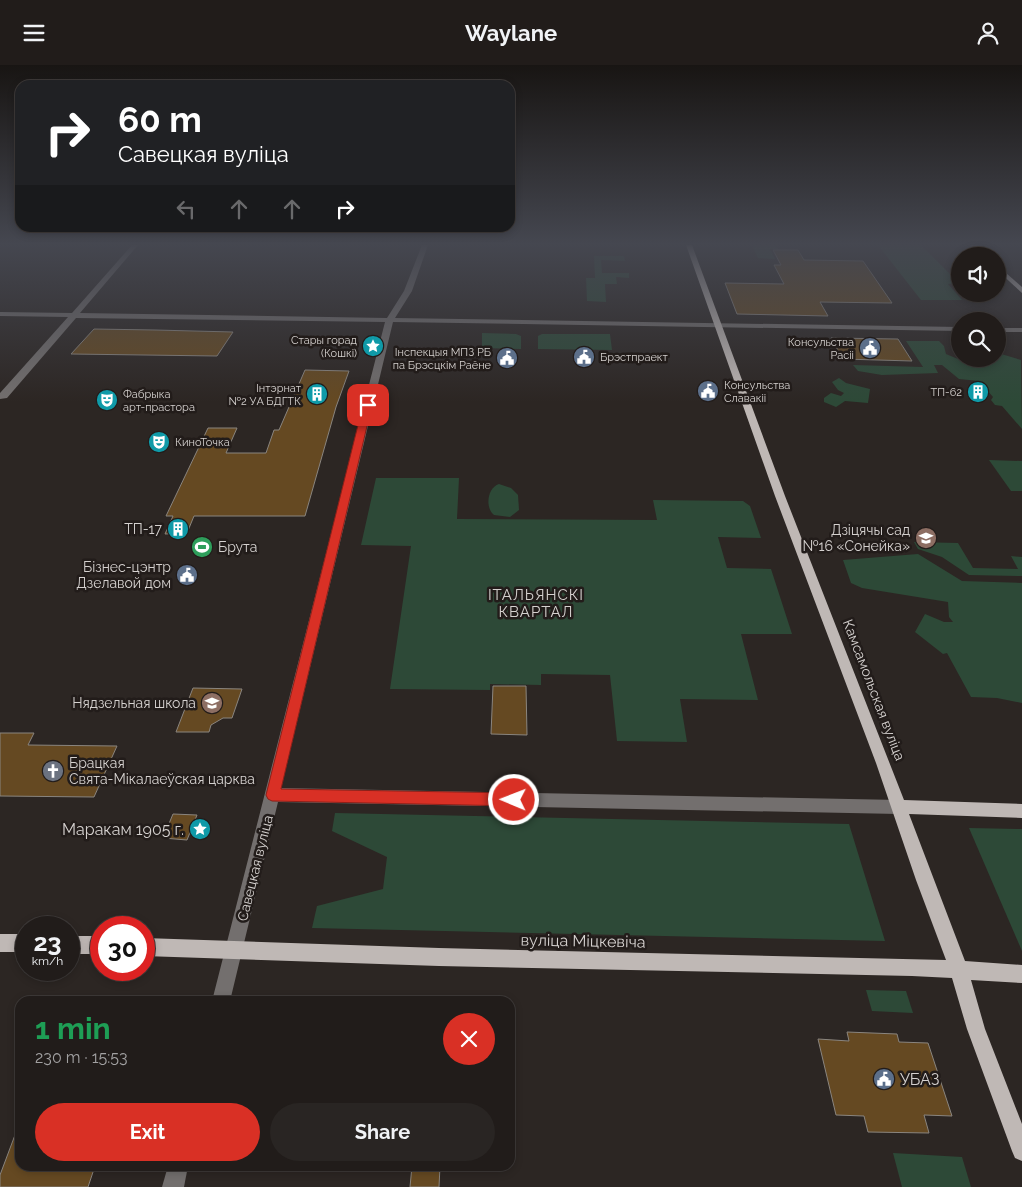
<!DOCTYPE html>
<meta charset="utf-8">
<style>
:root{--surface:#211c1a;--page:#292523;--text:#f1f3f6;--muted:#a2a1a2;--line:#3e3a39;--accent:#d93025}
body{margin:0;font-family:Raleway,sans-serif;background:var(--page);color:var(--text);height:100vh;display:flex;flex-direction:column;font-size:19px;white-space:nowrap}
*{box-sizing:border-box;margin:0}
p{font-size:16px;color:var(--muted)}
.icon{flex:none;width:28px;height:28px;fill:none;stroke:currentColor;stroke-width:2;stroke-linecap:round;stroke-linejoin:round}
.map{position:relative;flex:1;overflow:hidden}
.drawer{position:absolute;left:15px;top:931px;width:500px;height:175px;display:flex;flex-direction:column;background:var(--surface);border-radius:15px;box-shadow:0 2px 8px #0003,0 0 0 1px var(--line)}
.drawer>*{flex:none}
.top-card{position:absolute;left:15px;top:15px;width:500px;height:152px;border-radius:15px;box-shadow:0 2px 8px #0003,0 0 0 1px var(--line);background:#202124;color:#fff;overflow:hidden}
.tools{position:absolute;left:951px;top:182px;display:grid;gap:10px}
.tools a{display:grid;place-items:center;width:55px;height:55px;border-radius:50%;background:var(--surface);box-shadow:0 2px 8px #0003,0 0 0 1px var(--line);font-size:25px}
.speed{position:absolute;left:15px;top:851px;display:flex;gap:10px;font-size:25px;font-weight:700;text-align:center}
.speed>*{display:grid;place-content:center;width:65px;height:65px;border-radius:50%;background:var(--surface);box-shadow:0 2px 8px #0003,0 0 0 1px var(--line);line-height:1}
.speed small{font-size:12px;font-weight:400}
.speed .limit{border:8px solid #d22;background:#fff;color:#111}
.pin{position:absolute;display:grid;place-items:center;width:42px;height:42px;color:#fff;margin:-21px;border-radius:10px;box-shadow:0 2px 8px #0006}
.me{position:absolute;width:55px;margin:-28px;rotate:271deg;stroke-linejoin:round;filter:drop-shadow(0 0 4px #0008)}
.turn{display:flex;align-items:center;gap:18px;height:105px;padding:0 20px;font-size:22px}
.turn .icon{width:65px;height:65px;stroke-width:2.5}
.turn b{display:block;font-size:35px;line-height:42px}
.lanes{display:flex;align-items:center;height:48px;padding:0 20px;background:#0003;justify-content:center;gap:25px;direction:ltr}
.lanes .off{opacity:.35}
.round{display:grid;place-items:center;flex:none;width:52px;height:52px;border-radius:26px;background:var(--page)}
.head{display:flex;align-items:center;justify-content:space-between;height:85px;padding:0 20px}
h1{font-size:30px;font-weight:700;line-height:38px;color:#1e9e55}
.button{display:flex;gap:10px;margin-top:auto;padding:10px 20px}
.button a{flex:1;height:58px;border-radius:30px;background:var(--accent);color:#fff;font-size:20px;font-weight:700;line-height:58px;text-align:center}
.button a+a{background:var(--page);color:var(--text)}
header{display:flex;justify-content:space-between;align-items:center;height:65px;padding:0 20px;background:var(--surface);font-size:22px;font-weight:700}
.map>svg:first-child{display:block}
</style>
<header><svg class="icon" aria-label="menu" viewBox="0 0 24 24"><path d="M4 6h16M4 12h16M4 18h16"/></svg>Waylane<svg class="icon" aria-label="person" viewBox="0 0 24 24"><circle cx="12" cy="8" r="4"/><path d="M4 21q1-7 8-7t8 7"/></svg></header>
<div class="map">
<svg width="1022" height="1122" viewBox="0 0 1022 1122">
<rect width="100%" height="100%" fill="#2c2623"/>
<!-- green -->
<g fill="#2d4937">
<polygon points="752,180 776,180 778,184 770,184 775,194 758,193"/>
<polygon points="878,180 921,180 959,218 948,219 962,235 921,235"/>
<polygon points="594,191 624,191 625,196 601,195 602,208 629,208 629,213 616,212 617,219 605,219 606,237 587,236 586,213 595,213"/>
<polygon points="482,268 516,269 521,271 521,284 482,283"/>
<polygon points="542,269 610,269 612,285 538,284 538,271"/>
<polygon points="906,276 939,276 944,281 946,289 958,294 956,290 960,291 960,294 998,294 998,288 1021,295 1022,364 1002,341 995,340 991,335 993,332 979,316 959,314 942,300 934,300 938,308 882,310 858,306 853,300 923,302"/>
<polygon points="839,313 846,318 870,324 868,338 845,336 836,342 824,337 824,333 831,328 841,331 844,328 838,325 832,317"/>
<polygon points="989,395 1022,396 1022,426 1011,426"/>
<polygon points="376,413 459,413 457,454 657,455 653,435 743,436 750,441 761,473 718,472 727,503 771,504 792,569 741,569 758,635 680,634 687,677 617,676 610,610 541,609 541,620 490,619 490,625 390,624 411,481 361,480"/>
<path d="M499,419L511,423L518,430L519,445L510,452L494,450C485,443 487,423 499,419Z"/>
<polygon points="914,477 958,478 973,503 1018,504 1011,491 1022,492 1022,511 969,510 942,492 918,484"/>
<polygon points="918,489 962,516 1022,518 1022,638 997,633 971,632 947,588 943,589 915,567 925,549 944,557 953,557 949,552 948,537 862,523 851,518 843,495"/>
<polygon points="335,748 849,759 885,876 312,863 317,841 383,824 387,792 332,766"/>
<polygon points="969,763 1022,764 1022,886"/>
<polygon points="866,925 906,926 913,948 872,946"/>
<polygon points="893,1088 962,1092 971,1122 902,1122"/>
</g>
<!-- building -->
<g fill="#654922" stroke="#8a857f">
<polygon points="773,185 798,185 804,195 863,196 892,238 820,237 828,251 737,249 725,218 784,219 774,200 781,200"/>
<polygon points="94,264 155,265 233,267 217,291 71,289"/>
<polygon points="831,273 898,274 912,296 843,294"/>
<polygon points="305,305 349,306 336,342 305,451 194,451 187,468 165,469 173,451 166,451 208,363 237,363 226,388 266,388 274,365 279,365"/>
<polygon points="493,621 526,621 527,670 491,669"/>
<polygon points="193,623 242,624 232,653 223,653 211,660 209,667 176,667"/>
<polygon points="0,668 34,668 28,680 117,681 94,732 0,731"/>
<polygon points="173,749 197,750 187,775 163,773"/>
<polygon points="847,967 897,969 899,977 928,978 952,1051 924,1050 929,1068 868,1067 864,1051 836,1050 818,974 849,976"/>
<polygon points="18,1062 20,1063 20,1101 95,1101 88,1122 0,1122 0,1110"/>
<polygon points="412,1101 440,1101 439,1122 410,1122"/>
</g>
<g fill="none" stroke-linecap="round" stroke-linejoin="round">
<!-- minor -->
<g fill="#736f6e" fill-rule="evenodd">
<polygon points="132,180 138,180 80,248 387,253 404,226 422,180 428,180 412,226 395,253 960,262 960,266 393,257 281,723 899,735 904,737 907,742 904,747 899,749 278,737 230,936 212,936 385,257 76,253 7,333 0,334 0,328 68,252 0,251 0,247 72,248"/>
<rect x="998" y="263" width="24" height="4"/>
<polygon points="168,1101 188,1101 184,1122 162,1122"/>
</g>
<!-- major -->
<g fill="#bfb8b5" fill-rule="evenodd">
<polygon points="686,180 692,180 785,431 904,735 1022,739 1022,753 909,749 965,896 1022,900 1022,918 971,915 985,964 1022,1059 1022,1096 1015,1093 1012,1086 967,964 952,913 912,911 439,901 144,891 144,873 439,883 946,895 916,815 876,698 775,431"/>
<polygon points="970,180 976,180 989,191 982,191"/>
<polygon points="998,201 1022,222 1022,228 998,206"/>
<rect x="0" y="869" width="26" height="18"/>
<rect x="69" y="871" width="32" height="18"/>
</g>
</g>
<!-- sky -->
<linearGradient id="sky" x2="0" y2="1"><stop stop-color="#181513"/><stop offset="0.53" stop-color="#454750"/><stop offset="1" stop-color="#454750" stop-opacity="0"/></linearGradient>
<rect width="1022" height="337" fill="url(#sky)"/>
<!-- route -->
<polygon fill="#d93025" stroke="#8d1f18" points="368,338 372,340 281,724 514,728 519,730 521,735 519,739 514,741 272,736 268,734 266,730 363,340"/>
<!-- icons -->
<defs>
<g id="sight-disc" transform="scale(1.125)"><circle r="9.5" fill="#0f9aa8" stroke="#221c1a"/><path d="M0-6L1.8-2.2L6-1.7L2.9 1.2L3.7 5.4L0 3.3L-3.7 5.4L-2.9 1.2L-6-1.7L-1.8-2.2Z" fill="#fff"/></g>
<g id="civic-disc" transform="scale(1.125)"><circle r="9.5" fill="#5c6f8a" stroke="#221c1a"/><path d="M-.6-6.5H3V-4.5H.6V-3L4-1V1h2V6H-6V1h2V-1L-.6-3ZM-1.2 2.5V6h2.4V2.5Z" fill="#fff"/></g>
<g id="building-disc" transform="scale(1.125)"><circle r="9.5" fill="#0f9aa8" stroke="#221c1a"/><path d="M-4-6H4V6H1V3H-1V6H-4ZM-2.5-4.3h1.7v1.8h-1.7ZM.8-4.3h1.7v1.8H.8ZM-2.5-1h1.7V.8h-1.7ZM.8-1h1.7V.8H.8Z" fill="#fff"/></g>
<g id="theatre-disc" transform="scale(1.125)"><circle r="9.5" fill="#0f9aa8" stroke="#221c1a"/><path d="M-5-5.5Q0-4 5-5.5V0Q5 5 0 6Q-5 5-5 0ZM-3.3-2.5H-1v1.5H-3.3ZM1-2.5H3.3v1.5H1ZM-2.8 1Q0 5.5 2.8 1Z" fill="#fff"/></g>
<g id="school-disc" transform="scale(1.125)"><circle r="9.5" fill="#8d6e63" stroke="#221c1a"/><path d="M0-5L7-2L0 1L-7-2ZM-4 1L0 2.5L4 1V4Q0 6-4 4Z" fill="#fff"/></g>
<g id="stadium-disc" transform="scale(1.125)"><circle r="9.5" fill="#2e9e5b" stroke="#221c1a"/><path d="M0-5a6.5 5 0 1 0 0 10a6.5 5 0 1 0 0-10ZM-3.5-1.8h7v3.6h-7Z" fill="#fff"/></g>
<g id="church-disc" transform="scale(1.125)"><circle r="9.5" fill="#6b7280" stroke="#221c1a"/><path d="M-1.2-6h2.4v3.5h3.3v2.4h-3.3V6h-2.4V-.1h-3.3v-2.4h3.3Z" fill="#fff"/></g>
</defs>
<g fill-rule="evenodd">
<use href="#sight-disc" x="373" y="281"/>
<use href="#civic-disc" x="870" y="283"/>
<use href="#civic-disc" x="584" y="292"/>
<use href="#civic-disc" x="507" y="293"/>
<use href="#civic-disc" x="708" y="326"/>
<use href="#building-disc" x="978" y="327"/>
<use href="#building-disc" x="317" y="329"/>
<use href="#theatre-disc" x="107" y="335"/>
<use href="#theatre-disc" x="159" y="377"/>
<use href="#building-disc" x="178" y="464"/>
<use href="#school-disc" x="926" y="473"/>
<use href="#stadium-disc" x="202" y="482"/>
<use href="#civic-disc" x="187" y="510"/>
<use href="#school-disc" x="212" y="638"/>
<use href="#church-disc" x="53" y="706"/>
<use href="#sight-disc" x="200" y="764"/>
<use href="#civic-disc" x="884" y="1014"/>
</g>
<g text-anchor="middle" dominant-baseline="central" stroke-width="5" stroke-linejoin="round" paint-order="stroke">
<!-- far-poi labels -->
<g font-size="11" fill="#d5d1cf" stroke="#221c1a" text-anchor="end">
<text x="357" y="275">Стары горад<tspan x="357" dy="13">(Кошкі)</tspan></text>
<text x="854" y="277">Консульства<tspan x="854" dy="13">Расіі</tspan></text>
<text x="491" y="287">Інспекцыя МПЗ РБ<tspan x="491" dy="13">па Брэсцкім Раёне</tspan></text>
<text x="600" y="292" text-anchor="start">Брэстпраект</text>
<text x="724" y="320" text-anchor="start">Консульства<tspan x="724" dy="13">Славакіі</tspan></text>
<text x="301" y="323">Інтэрнат<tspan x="301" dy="13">№2 УА БДГТК</tspan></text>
<text x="962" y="327">ТП-62</text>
<text x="123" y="329" text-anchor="start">Фабрыка<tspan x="123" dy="13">арт-прастора</tspan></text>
<text x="175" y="377" text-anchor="start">КиноТочка</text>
</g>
<!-- poi labels -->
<g font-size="14" fill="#d5d1cf" stroke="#221c1a" text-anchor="end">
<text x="162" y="464">ТП-17</text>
<text x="910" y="465">Дзіцячы сад<tspan x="910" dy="16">№16 «Сонейка»</tspan></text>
<text x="218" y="482" text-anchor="start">Брута</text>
<text x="171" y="502">Бізнес-цэнтр<tspan x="171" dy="16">Дзелавой дом</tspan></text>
<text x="196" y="638">Нядзельная школа</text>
<text x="69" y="698" text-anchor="start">Брацкая<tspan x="69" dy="16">Свята-Мікалаеўская царква</tspan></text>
</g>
<!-- street labels -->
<g font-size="14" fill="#d5d1cf" stroke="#221c1a">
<text transform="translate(874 625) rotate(69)">Камсамольская вуліца</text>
<text transform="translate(255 803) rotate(-76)">Савецкая вуліца</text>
</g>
<!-- neighbourhood labels -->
<g font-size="15" letter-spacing="1" fill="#d5d1cf" stroke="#221c1a">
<text x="536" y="530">ІТАЛЬЯНСКІ<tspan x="536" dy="17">КВАРТАЛ</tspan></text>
</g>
<!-- near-poi labels -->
<g font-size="16" fill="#d5d1cf" stroke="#221c1a" text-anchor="end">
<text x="184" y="764">Маракам 1905 г.</text>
<text x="900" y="1014" text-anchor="start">УБАЗ</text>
</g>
<!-- near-street labels -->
<g font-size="16" fill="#d5d1cf" stroke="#221c1a">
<text transform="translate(583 876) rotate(1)">вуліца Міцкевіча</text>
</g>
</g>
</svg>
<div class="tools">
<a><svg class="icon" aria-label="sound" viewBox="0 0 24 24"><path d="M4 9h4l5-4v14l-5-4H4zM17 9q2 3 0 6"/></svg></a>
<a><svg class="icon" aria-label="search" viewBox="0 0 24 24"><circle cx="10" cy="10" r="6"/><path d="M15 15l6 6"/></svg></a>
</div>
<div class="speed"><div>23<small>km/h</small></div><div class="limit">30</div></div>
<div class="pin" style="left:368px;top:340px;background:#d93025"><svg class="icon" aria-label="arrive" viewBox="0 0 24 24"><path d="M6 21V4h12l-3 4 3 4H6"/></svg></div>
<svg class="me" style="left:514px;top:735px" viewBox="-20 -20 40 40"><circle r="17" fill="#d93025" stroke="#fff" stroke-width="3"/><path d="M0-11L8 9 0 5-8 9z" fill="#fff"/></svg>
<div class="top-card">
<div class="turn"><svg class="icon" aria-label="right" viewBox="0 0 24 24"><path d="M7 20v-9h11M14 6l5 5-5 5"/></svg><div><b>60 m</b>Савецкая вуліца</div></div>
<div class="lanes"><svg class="icon off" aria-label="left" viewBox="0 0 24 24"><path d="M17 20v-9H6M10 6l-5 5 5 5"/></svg><svg class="icon off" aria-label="ahead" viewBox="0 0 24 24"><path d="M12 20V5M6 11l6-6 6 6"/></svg><svg class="icon off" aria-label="ahead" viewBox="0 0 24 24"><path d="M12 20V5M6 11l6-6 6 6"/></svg><svg class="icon" aria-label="right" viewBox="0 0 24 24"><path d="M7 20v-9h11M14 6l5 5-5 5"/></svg></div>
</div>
<section class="drawer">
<div class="head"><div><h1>1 min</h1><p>230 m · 15:53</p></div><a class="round" style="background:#d93025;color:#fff"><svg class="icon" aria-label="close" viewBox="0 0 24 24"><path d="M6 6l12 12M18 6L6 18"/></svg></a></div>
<div class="button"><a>Exit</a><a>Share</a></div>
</section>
</div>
